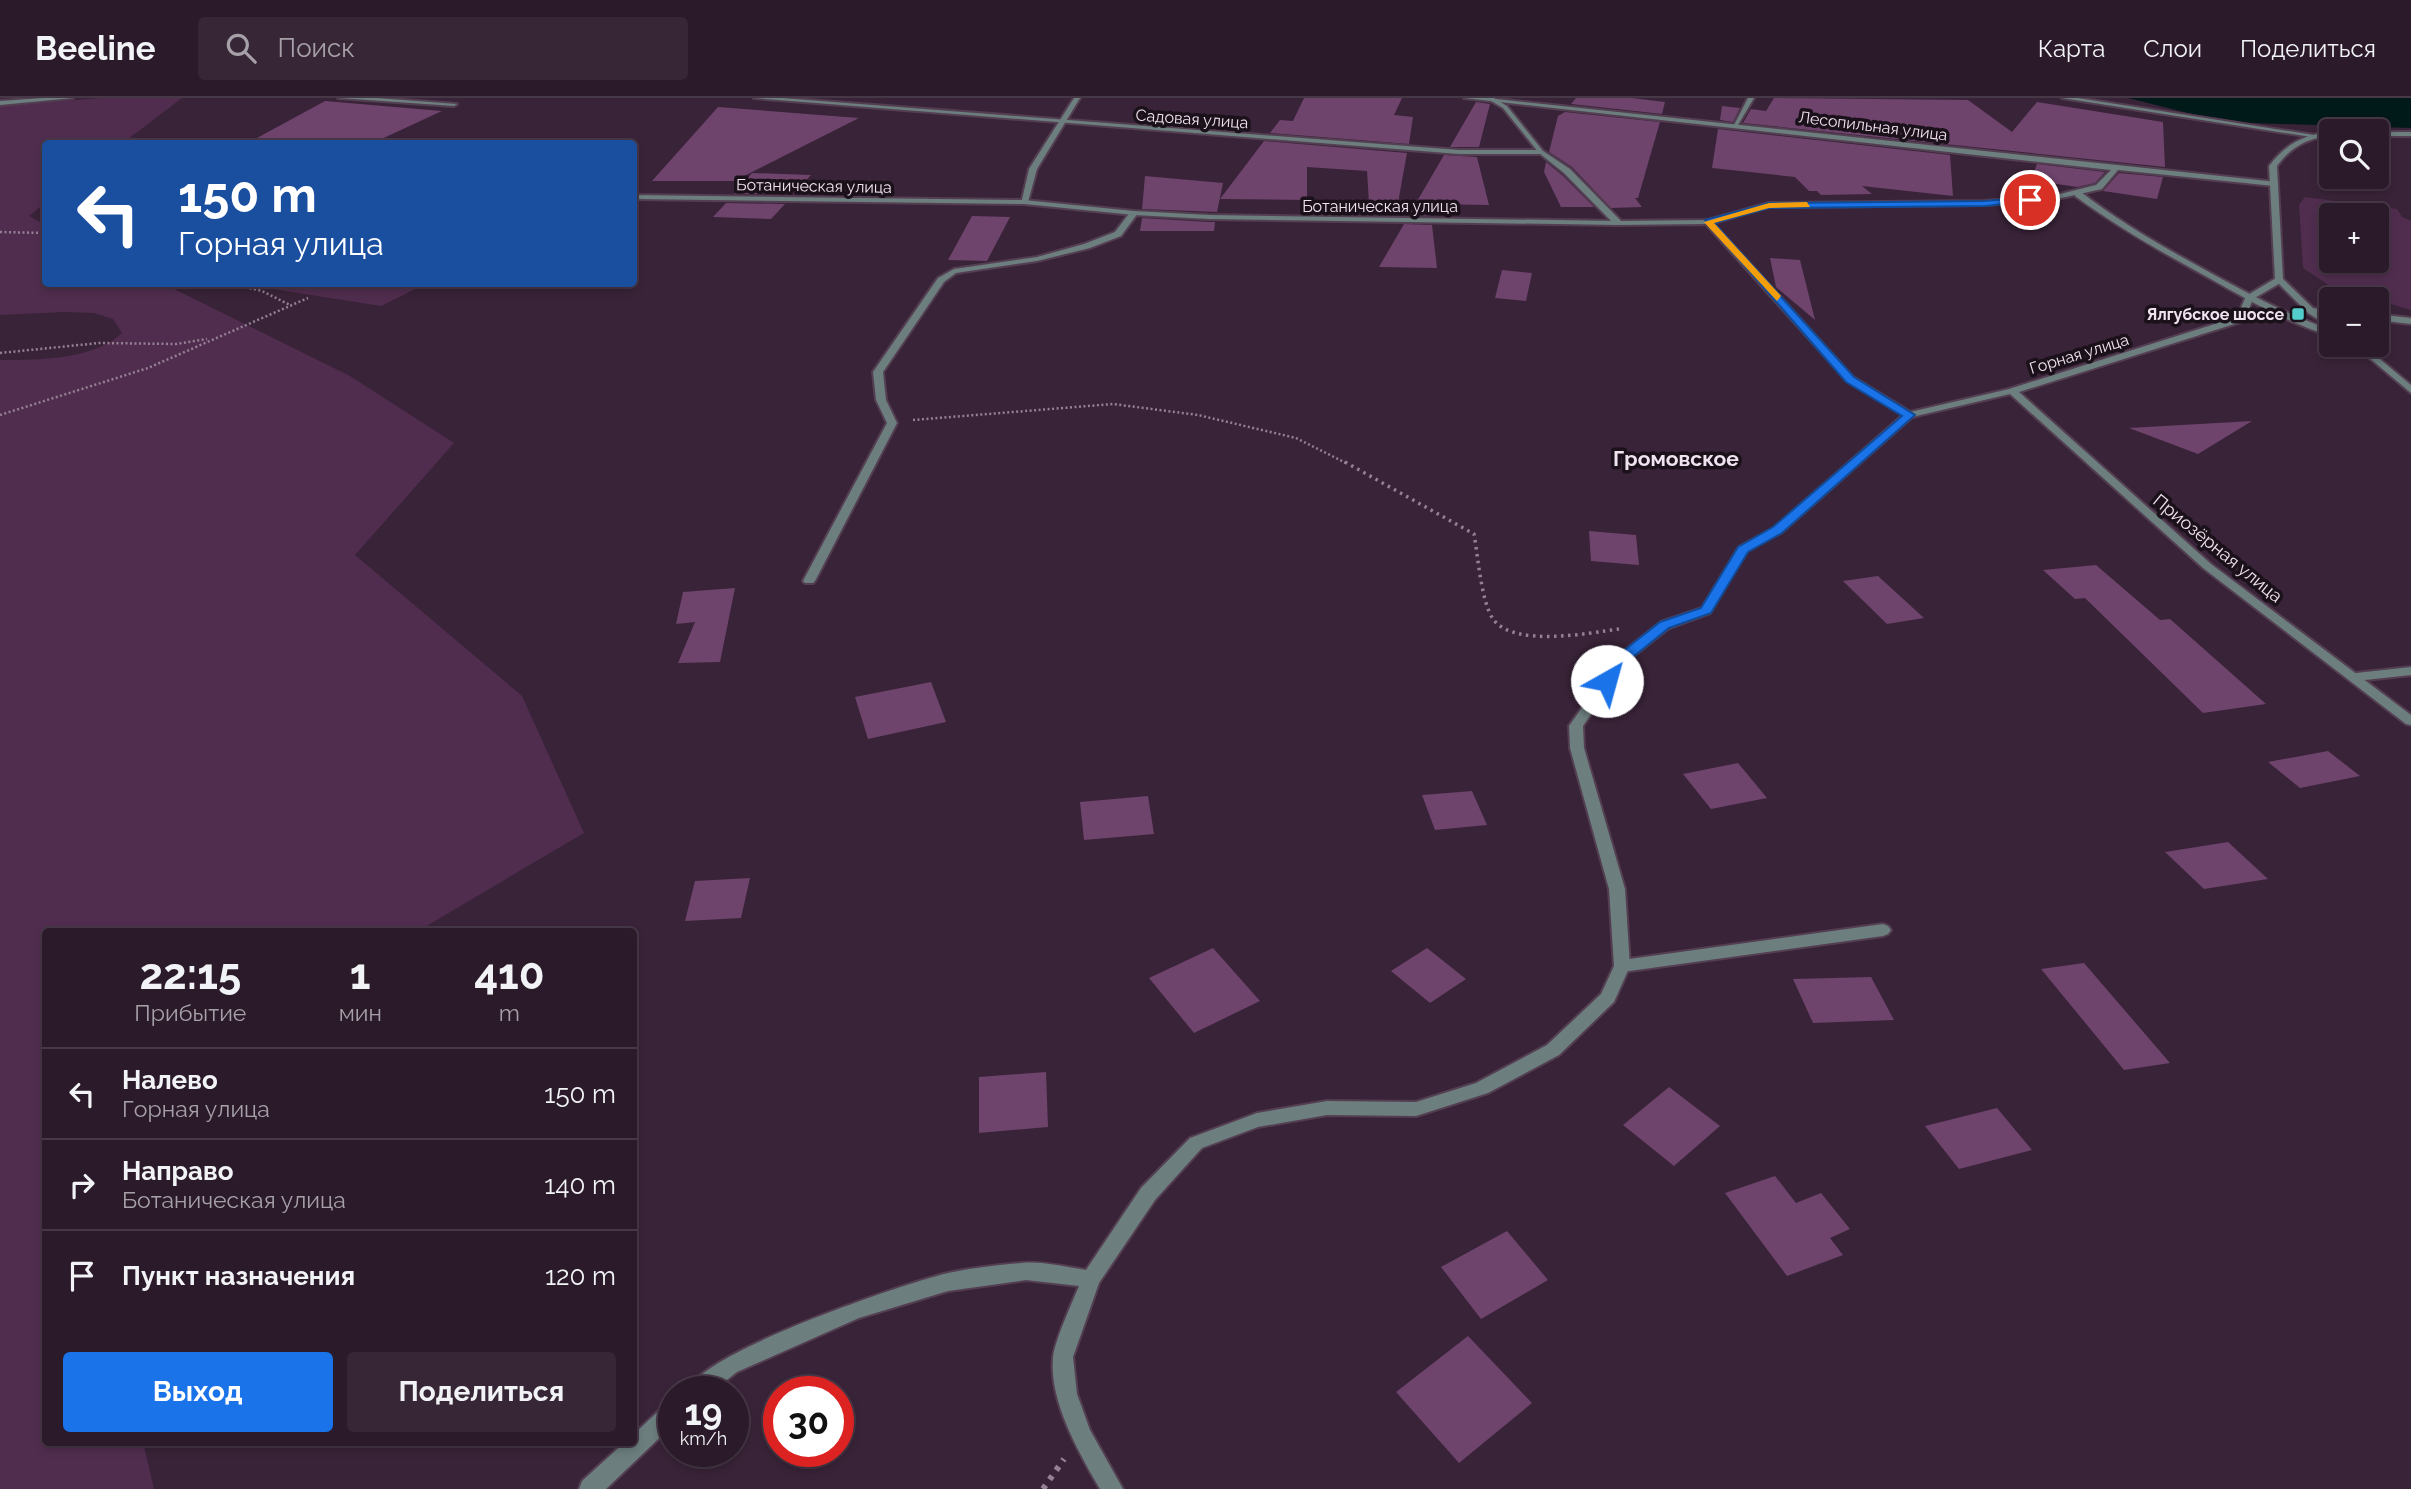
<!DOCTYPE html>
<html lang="ru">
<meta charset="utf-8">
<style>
:root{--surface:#2b1a2a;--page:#372736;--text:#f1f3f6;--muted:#a6a1a8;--line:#473847;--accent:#1a73e8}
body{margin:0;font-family:Raleway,sans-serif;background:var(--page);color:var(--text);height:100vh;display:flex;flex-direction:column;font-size:26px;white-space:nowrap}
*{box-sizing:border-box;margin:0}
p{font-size:23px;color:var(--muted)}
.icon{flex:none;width:38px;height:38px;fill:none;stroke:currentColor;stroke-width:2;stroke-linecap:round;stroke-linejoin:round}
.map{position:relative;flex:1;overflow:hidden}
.panel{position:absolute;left:42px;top:830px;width:595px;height:518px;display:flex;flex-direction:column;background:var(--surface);border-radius:7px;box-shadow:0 4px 10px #0003,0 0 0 2px var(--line)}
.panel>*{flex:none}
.banner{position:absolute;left:42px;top:42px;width:595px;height:147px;border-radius:7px;box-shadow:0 4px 10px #0003,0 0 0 2px var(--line);background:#1a4fa0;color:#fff;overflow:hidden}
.fabs{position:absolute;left:2319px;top:21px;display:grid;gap:14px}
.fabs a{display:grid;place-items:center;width:70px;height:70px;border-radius:7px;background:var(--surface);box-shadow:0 4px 10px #0003,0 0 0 2px var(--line);font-size:35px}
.speed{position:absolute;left:658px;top:1278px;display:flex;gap:14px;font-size:35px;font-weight:700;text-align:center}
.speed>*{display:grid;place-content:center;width:91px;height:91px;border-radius:50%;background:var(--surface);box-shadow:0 4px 10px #0003,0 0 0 2px var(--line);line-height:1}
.speed small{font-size:18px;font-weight:400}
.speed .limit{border:10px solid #d22;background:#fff;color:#111}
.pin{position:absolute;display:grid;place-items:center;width:60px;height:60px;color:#fff;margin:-30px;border:4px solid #fff;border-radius:50%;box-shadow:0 2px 7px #0007}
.me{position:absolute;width:77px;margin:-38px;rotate:38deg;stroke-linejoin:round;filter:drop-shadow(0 0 5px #0008)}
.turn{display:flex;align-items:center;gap:24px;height:147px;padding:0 21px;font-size:32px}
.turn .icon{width:91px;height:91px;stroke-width:2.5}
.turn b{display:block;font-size:49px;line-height:60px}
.eta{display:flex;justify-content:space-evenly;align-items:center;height:119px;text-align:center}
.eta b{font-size:42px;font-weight:700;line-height:49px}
.primary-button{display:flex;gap:14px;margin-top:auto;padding:14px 21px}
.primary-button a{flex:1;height:80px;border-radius:7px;background:var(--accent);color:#fff;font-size:28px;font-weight:700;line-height:80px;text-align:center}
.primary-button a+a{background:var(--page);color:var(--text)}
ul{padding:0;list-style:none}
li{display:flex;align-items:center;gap:21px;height:91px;padding:0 21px;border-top:2px solid var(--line)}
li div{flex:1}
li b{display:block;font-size:26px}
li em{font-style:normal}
header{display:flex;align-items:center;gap:42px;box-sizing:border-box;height:98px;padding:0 35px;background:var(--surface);border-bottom:2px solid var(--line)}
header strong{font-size:33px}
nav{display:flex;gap:38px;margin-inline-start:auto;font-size:24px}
.search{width:490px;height:63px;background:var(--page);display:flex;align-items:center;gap:18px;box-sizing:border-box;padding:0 24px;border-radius:7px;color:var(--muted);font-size:26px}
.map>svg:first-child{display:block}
</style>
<header>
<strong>Beeline</strong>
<div class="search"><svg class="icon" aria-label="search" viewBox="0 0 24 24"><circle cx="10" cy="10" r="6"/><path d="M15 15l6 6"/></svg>Поиск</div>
<nav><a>Карта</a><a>Слои</a><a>Поделиться</a></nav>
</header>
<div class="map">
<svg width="2411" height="1391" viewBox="0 0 2411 1391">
<rect width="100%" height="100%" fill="#392338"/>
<!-- green -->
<g fill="#502d4f" fill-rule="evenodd">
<path d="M99,0H182L123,45L46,46L45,105L29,118L45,127L46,186H164L350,278L454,345L355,457L522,598L584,735L418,833H46V1344H143L154,1391H0V262C37,262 94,262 122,235L113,221L94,215L64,214L0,217V8Z"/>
<path d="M2305,99L2397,111L2402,119L2411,123V212L2330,188L2303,170L2299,107ZM2331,117H2376V163H2331Z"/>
<polygon points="267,186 425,186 381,208 260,189"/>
</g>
<!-- water -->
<polygon fill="#001919" points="2128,0 2411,0 2411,30 2251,25 2192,16"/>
<!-- building -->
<g fill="#6e436c">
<polygon points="1304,0 1402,0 1394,17 1413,19 1409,46 1270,35 1280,22 1293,23"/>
<polygon points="1576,0 1632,0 1665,4 1662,16 1571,6"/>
<polygon points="1774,0 1968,2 2012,34 2037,4 2163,24 2165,69 1743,25 1751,11 1766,13"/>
<polygon points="325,3 442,13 375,44 257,40"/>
<polygon points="1476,4 1490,6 1479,49 1450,49"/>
<polygon points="1722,8 1740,10 1733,24 1720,22"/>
<polygon points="718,9 859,20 734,83 652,83"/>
<polygon points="1565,14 1660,24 1638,100 1635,100 1642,109 1611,110 1572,69 1549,54 1558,18"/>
<polygon points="1718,31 1950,57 1953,98 1862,88 1872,96 1821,97 1817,93 1809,93 1795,79 1712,70"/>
<polygon points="1264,43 1407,55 1398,105 1369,105 1367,73 1307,69 1307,102 1220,101"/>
<polygon points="1444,57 1477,59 1489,107 1430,106 1431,118 1409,117"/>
<polygon points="1546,64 1562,77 1594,109 1561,109 1544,74"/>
<polygon points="2037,66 2105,74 2095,85 2077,89 2031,82"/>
<polygon points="752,75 811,77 793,96 734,96"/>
<polygon points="2119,75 2163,79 2157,101 2103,93"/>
<polygon points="1145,78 1223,85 1217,114 1142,111"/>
<polygon points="726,105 785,106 771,121 713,119"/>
<polygon points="972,118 1010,119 987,163 948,162"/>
<polygon points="1142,120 1209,124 1215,124 1214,133 1140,133"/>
<polygon points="1404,126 1432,127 1437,170 1379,169"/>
<polygon points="1770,160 1800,162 1815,222 1776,189"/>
<polygon points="1502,172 1532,175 1526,203 1495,200"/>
<polygon points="2252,323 2198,356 2129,330"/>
<polygon points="1589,433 1636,437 1639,467 1591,463"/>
<polygon points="2096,467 2160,522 2170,521 2266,606 2203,615 2085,500 2075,501 2043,472"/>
<polygon points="1878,478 1924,520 1887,526 1843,483"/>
<polygon points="735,490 720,564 678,565 695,524 676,526 683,494"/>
<polygon points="931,584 946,624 868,641 855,599"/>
<polygon points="2328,653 2360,678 2300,690 2268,664"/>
<polygon points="1738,665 1767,700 1711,711 1683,676"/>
<polygon points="1472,693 1487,727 1435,732 1422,697"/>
<polygon points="1148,698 1154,736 1084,742 1080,704"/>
<polygon points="2228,744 2268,781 2204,791 2165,754"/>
<polygon points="750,780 741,820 685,823 695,783"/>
<polygon points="1213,850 1260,903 1194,935 1149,880"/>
<polygon points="1427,850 1466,881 1430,905 1391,873"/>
<polygon points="2084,865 2170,965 2124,972 2041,871"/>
<polygon points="1871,879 1894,922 1813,925 1793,881"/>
<polygon points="1046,974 1048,1029 979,1035 979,979"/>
<polygon points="1669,989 1720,1028 1674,1068 1623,1027"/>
<polygon points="1997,1010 2032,1052 1959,1071 1925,1028"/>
<polygon points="1775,1078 1796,1105 1821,1095 1850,1131 1830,1140 1843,1157 1787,1178 1725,1095"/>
<polygon points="1507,1133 1548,1182 1481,1221 1441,1169"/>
<polygon points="1468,1238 1532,1305 1459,1365 1396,1294"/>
</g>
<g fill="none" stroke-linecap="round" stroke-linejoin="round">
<!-- service casing -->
<g stroke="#533e52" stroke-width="4">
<g id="service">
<polygon points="1074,0 1080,0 1037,71 1028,104 1021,106 1029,71"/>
<polygon points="1486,0 1494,0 1507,8 1543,53 1570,71 1621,123 1621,127 1615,127 1564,75 1539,55 1503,10"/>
<polygon points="1748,0 1754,0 1738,27 1734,27"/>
<path d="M2075,94H2081C2121,125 2165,150 2209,174C2249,196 2288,217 2331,232V238C2288,225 2248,202 2209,180C2163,155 2117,129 2075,98Z"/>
<polygon points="1131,113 1138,115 1121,138 1090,150 1037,163 956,175 944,184 883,274 886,302 897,325 815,483 813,485 805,485 803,483 887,325 876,302 873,274 938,180 954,171 1037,159 1084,146 1115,134"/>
<polygon points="2311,210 2331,212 2331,218 2308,215 2308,211"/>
<polygon points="2376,216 2411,220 2411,226 2376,222"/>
<polygon points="2411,569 2411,577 2356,583 2350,579 2356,575"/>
<polygon points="1883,826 1888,828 1891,832 1888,836 1883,838 1622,874 1616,872 1614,868 1616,864 1622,862"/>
</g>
</g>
<!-- minor casing -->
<g stroke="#533e52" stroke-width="4">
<g id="minor">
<polygon points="43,0 73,0 0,7 0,3"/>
<polygon points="338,0 377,0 457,6 454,8"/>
<polygon points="754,0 782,0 1459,52 1541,52 1544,54 1541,56 1459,56"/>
<path d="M1464,0H1487L2277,84L2278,86L2274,88L2118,72L2102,91L2052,102L1985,107L1769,109L1713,125L1853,279L1910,314L2009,291L2237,219L2246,198L2276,180H2282V184L2253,201L2244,223L2019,294L2211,466L2411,617V627L2406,626L2203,470L2010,296L1912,319L1782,434L1747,453L1710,515L1669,530L1627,563L1583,628L1584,650L1625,791L1630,868L1614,904L1559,957L1488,995L1416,1018L1327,1017L1258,1029L1202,1050L1155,1102L1099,1185L1073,1259L1077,1296L1090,1332L1123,1391H1100C1079,1355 1049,1303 1053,1260C1054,1244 1072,1205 1079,1188L1026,1182L948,1193L859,1220L737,1274L713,1293H687C702,1254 902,1186 948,1175C972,1170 998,1167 1022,1165C1042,1163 1066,1169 1086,1172L1141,1090L1190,1040L1257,1015L1327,1003L1416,1004L1476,985L1547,947L1601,896L1614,868L1609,791L1570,650L1569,628L1619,557L1661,524L1702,510L1739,449L1774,430L1903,317L1847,283L1706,126L1618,127L1209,121L1134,117L1024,106L634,101V97L1024,102L1134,113L1209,117L1618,123L1708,122L1769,105L1985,103L2052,98L2096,87L2111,72Z"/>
<polygon points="2062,0 2078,0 2314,37 2311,39"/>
<polygon points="674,1302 674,1326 606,1391 579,1391 582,1383 625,1344 634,1344 634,1336 667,1305"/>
</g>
</g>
<!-- tertiary casing -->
<g stroke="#533e52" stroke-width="4">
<g id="tertiary">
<path d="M2331,34V38C2307,40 2291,49 2277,68L2283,181L2314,211L2331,223V230L2308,215L2275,182L2269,68C2286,46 2304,36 2331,34Z"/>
<rect x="2376" y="34" width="35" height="4"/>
<polygon points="2354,247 2363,247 2411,287 2411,295"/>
</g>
</g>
<!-- path-far2 -->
<g stroke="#948193" stroke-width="2.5" stroke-dasharray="2 2.5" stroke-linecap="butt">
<polyline points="0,134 46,135"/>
<polyline points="232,186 262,193 290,207"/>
<polyline points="0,255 99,245 176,246 207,241"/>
<polyline points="0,317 148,270 308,200"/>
<polyline points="913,322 1113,306 1198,317 1296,340 1348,366"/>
</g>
<!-- path-far1 -->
<path stroke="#948193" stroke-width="3.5" stroke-dasharray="2.5 4.5" stroke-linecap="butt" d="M1345,364L1474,436C1478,458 1481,503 1493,521C1514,550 1589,535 1619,531"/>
<!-- path -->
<polyline stroke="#948193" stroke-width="6" stroke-dasharray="4.5 7" stroke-linecap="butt" points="1043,1391 1064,1361"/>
<!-- service -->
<use href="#service" fill="#6c7e7e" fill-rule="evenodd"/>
<!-- minor -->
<use href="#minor" fill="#6c7e7e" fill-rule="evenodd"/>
<!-- tertiary -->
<use href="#tertiary" fill="#6c7e7e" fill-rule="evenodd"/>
</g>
<!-- route -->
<polygon fill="#1a73e8" stroke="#114b97" stroke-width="2" points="2030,99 2033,103 1985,108 1769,110 1714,125 1854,279 1915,317 1782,435 1748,454 1711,515 1669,530 1628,563 1612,586 1602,586 1600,583 1618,557 1660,524 1701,510 1738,449 1773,429 1902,318 1846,284 1705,122 1769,105 1985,103"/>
<!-- slow -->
<polygon fill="#f59e0b" points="1807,104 1810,109 1769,110 1714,125 1781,198 1777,203 1704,124 1769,105"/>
<!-- markers -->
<rect fill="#53cdcb" stroke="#1a111a" stroke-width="2.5" x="2291" y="209" width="14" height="14" rx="3.5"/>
<g text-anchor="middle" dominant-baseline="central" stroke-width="7" stroke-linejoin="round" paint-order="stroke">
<!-- far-street labels -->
<g font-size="16" fill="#f1e2f0" stroke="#1a111a">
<text transform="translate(1192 21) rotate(4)">Садовая улица</text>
<text transform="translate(1873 28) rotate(7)">Лесопильная улица</text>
<text transform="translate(814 88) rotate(1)">Ботаническая улица</text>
<text x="1380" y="108">Ботаническая улица</text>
<text transform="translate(2079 256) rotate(-17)">Горная улица</text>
</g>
<!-- far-poi labels -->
<g font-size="16" font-weight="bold" fill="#f1e2f0" stroke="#1a111a" text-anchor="end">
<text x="2284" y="216">Ялгубское шоссе</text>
</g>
<!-- street labels -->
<g font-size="18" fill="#f1e2f0" stroke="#1a111a">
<text transform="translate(2218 450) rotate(39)">Приозёрная улица</text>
</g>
<!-- far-district labels -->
<g font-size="21" font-weight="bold" fill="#f1e2f0" stroke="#1a111a">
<text x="1676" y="360">Громовское</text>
</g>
</g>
</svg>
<div class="fabs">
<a><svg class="icon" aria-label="search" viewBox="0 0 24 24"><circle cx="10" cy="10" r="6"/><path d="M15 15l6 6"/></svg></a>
<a>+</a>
<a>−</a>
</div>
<div class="speed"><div>19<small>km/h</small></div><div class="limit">30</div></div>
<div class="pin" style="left:2030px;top:102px;background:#d93025"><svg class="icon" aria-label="arrive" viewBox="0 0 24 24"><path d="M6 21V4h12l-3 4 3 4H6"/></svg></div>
<svg class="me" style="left:1607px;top:583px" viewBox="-20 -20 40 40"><circle r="19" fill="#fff"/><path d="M0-13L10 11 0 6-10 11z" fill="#1a73e8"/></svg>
<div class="banner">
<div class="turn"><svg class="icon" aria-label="left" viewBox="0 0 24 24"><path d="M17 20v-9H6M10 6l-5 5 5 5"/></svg><div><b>150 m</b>Горная улица</div></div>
</div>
<section class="panel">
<div class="eta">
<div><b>22:15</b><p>Прибытие</p></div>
<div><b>1</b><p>мин</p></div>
<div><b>410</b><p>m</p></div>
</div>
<ul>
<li><svg class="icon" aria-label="left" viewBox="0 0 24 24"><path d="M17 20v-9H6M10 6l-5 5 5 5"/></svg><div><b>Налево</b><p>Горная улица</p></div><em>150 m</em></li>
<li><svg class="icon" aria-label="right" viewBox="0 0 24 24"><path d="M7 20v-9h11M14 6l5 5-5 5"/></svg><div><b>Направо</b><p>Ботаническая улица</p></div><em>140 m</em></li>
<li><svg class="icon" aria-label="arrive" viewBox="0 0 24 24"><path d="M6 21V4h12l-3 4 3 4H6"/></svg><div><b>Пункт назначения</b></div><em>120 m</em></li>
</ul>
<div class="primary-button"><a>Выход</a><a>Поделиться</a></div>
</section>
</div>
